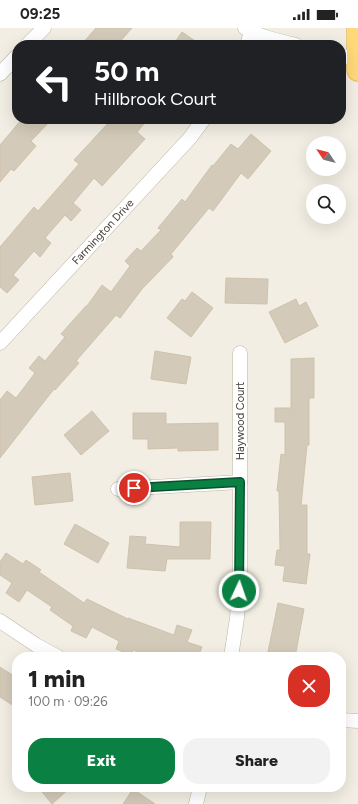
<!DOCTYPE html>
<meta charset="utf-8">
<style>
:root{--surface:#fff;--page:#f2f2f2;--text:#222;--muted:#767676;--accent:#0b8043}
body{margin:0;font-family:Figtree,sans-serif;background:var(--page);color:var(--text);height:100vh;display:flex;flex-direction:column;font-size:15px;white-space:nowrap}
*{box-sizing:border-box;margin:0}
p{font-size:13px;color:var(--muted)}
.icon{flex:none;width:22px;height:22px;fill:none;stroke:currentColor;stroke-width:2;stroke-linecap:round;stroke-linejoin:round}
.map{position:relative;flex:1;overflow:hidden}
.side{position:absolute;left:12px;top:624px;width:334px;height:140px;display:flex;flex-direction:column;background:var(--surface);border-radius:16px;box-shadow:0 4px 16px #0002}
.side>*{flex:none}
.guide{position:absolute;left:12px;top:12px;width:334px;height:84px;border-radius:16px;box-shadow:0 4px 16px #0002;background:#202124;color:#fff;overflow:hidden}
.needle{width:26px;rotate:305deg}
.tools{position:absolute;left:306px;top:108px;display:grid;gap:8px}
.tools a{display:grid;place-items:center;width:40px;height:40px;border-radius:50%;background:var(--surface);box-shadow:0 4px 16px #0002;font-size:20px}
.pin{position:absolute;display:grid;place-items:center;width:34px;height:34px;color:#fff;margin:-17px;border:2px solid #fff;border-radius:50%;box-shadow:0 1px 4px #0007}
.me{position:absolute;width:44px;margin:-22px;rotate:3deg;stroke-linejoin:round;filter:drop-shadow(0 0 3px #0008)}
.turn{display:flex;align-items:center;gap:14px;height:84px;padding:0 16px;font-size:18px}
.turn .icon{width:52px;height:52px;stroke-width:2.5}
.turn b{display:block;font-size:28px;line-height:34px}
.round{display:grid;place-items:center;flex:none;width:42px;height:42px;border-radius:16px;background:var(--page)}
.overview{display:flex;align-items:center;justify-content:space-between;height:68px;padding:0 16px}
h1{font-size:24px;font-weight:800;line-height:30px}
.cta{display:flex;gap:8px;margin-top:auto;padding:8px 16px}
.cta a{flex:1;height:46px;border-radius:16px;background:var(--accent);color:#fff;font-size:16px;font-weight:800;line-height:46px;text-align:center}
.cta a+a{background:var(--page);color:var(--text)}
.status{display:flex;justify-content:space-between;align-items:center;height:28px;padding:0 20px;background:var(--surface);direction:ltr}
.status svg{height:11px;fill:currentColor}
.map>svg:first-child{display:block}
</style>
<div class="status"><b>09:25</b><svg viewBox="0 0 49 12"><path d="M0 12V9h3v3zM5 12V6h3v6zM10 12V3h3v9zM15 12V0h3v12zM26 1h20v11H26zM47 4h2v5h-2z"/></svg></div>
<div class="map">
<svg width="358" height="776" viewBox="0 0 358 776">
<rect width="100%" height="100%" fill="#f2eee3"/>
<!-- building -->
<g fill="#d4cab9" stroke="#cfc2ac">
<polygon points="96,0 132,0 117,17 81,17"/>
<polygon points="182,4 201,17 173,17"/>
<polygon points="22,91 52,91 31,113 36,118 14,143 11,141 0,154 0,117"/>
<polygon points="112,91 148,91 137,104 145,111 102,158 94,150 73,175 81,182 71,193 65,187 45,210 51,215 40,229 34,223 13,247 19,252 7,265 0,259 0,219 34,179 38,183 79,136 74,132"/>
<polygon points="251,106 271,123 248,151 241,145 213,183 209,180 171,226 173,229 142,261 120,290 116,287 76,333 79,335 55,362 54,361 0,430 0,372 7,363 16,370 35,345 29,340 39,328 45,333 65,309 61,306 86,278 87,278 102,257 111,264 130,238 125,233 137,220 141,223 161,202 158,200 182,171 185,174 212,137 213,138 231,116 238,121"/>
<polygon points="226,250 268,251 267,276 225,275"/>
<polygon points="192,264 213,280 191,309 167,290 182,271 185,273"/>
<polygon points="296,271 299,278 306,274 318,298 285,315 269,284"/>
<polygon points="155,323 191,329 186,356 151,351"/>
<polygon points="314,330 314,370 309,370 309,417 307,417 301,477 307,477 307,526 310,526 306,556 283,553 285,538 275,537 277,522 280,522 279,463 277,463 281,426 285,427 285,394 275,394 275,380 291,380 291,331"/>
<polygon points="92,383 109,403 81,427 64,407"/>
<polygon points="133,385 166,385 166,396 218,395 218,422 178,423 178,420 148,421 148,411 133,411"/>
<polygon points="70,445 73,473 35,477 32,449"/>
<polygon points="180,494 211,494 210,531 167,531 165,543 127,540 130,508 146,509 145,516 180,519"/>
<polygon points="75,496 109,515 98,535 64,516"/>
<polygon points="6,525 23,536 26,532 41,542 39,544 84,575 87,571 128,591 128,590 174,607 177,597 192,602 187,614 202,619 198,629 151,629 133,622 131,627 116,621 119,613 92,599 86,610 71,603 73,598 50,582 52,579 27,562 19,574 6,565 12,555 0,547 0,534"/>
<polygon points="278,575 304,581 295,629 267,629"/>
<polygon points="0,639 17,650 17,680 0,669"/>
<polygon points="38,759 71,759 52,776"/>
<polygon points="133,761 155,776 123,776"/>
</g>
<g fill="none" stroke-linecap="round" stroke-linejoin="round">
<!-- minor casing -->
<g stroke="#beb6a6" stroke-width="15">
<g id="minor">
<path d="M245,0C260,9 279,13 296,17"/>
<polyline points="27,17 44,0"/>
<polyline points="247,17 251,4"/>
<polyline points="341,28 358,30"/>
<polyline points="0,46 17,28"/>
<polyline points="0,315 189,111 204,91"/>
<polyline points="118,461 240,454"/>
<polyline points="0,593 36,617 58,629"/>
<polyline points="231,629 237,590 240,549 240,325"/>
<polyline points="341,692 358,693"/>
<polyline points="196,776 200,759"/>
</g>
</g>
<!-- trunk casing -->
<g stroke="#e0a330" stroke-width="23">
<polyline id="trunk" points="358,0 358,42"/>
</g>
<!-- minor -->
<use href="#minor" stroke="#fff" stroke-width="14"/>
<!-- trunk -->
<use href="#trunk" stroke="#ffd879" stroke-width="22"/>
</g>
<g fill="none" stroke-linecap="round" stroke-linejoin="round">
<!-- route casing -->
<g stroke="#07532c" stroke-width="10">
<polyline id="route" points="134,460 240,454 239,563"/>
</g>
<!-- route -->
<use href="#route" stroke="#0b8043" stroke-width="7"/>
</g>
<g text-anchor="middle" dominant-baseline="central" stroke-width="4" stroke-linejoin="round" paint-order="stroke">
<!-- street labels -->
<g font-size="11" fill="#443e34" stroke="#fff">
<text transform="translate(103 204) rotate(-47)">Farmington Drive</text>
<text transform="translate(240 393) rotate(-90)">Haywood Court</text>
</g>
</g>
</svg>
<div class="tools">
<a><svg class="needle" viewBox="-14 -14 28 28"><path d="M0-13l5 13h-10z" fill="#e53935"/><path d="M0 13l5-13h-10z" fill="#767676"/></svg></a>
<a><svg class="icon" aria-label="search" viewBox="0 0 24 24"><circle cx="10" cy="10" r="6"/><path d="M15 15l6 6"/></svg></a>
</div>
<div class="pin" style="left:134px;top:460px;background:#d93025"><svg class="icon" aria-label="arrive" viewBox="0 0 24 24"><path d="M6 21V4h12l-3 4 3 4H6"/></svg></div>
<svg class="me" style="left:239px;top:563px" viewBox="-20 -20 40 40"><circle r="17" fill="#0b8043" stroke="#fff" stroke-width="3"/><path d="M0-11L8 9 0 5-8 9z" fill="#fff"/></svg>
<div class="guide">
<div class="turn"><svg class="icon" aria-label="left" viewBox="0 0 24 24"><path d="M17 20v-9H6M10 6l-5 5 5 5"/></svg><div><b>50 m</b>Hillbrook Court</div></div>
</div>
<section class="side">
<div class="overview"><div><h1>1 min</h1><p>100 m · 09:26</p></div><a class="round" style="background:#d93025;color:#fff"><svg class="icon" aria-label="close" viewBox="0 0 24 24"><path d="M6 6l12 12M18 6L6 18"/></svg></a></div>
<div class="cta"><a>Exit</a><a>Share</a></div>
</section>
</div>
